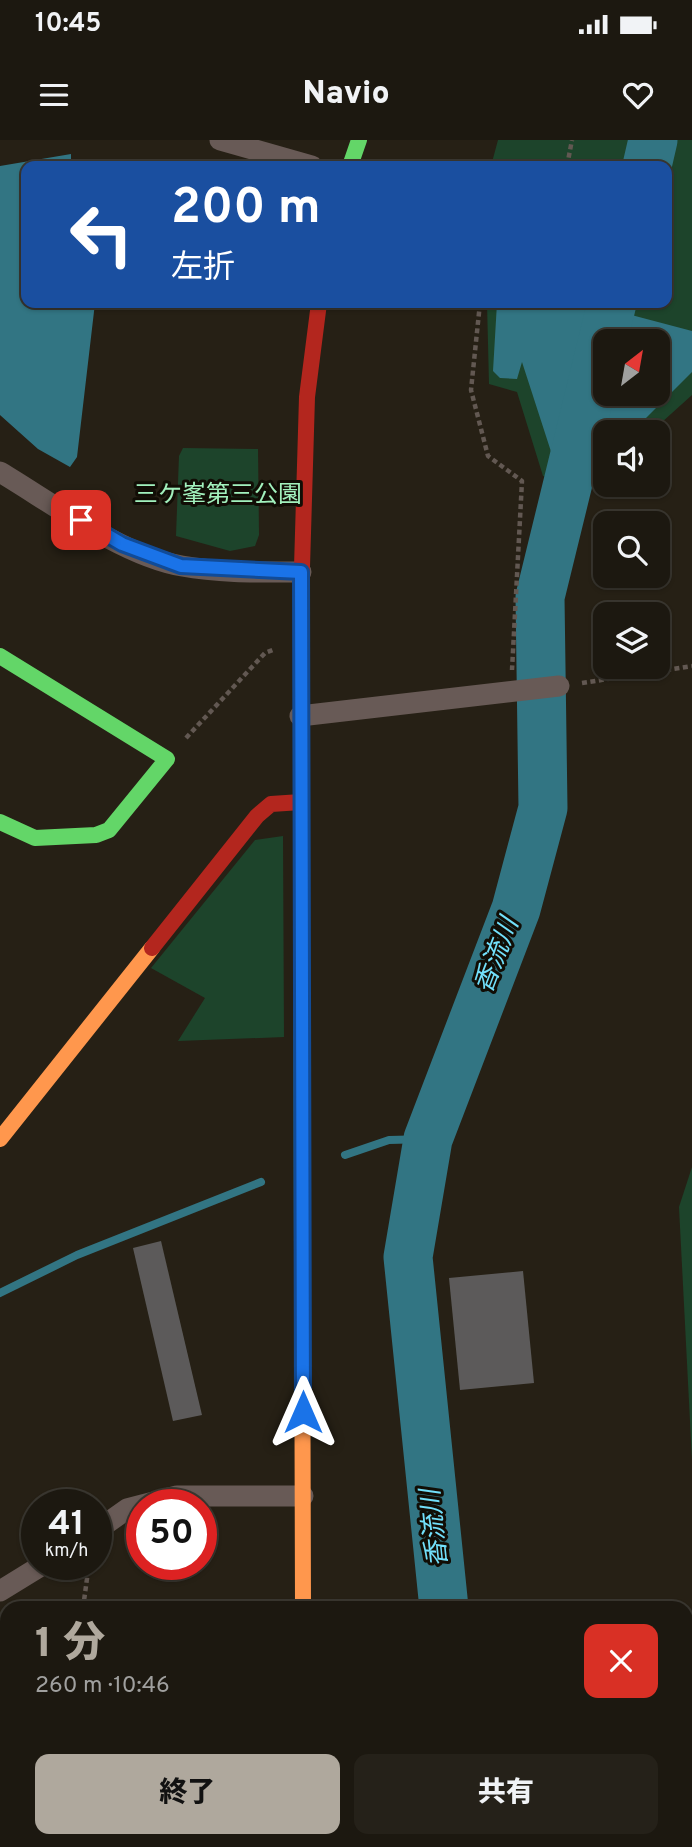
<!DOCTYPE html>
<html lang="ja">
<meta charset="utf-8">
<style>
:root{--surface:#1c1810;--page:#252119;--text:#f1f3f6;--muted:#a0a09f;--line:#3a3730;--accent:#afa89d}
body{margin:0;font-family:Overpass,"Noto Sans JP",sans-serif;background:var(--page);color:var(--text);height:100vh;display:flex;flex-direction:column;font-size:26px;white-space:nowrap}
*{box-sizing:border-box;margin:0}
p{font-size:23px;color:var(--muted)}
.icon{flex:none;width:38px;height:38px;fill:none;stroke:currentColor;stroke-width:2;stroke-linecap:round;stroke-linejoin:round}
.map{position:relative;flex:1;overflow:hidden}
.side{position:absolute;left:0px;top:1461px;width:693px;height:247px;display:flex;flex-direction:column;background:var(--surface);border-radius:21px 21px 0 0;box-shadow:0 2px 5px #0004,0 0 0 2px var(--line)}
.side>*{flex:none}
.hud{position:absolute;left:21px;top:21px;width:651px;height:147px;border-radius:14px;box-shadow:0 2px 5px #0004,0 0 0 2px var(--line);background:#1a4fa0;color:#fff;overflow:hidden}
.needle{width:46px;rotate:31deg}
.fabs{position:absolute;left:593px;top:189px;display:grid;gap:14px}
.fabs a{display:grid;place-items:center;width:77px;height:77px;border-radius:14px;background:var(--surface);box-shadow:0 2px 5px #0004,0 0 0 2px var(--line);font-size:35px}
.speed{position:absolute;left:21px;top:1349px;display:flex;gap:14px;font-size:35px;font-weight:700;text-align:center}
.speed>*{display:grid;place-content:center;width:91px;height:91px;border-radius:50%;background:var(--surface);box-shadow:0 2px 5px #0004,0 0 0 2px var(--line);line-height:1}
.speed small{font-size:18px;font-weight:400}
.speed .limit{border:10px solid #d22;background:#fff;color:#111}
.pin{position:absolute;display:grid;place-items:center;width:60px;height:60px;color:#fff;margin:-30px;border-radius:14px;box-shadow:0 4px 10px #0006}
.me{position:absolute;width:77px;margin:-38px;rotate:0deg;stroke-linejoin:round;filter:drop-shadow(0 0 5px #0008)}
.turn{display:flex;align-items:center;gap:24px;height:147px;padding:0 35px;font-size:32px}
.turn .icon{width:91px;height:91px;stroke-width:2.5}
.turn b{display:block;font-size:49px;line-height:60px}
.round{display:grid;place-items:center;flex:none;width:74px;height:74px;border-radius:14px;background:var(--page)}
.summary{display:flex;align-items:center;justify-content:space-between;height:119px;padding:0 35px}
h1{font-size:42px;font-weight:800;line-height:52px;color:var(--accent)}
.cta{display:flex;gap:14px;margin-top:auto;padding:14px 35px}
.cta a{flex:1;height:80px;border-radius:14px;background:var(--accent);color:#111;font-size:28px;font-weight:800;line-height:80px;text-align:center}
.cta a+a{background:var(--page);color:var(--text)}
.status{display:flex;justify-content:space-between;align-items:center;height:49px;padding:0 35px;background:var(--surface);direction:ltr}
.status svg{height:19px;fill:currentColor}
header{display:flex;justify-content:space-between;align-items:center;height:91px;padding:0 35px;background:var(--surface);font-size:32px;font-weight:800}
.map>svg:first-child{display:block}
</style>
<div class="status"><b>10:45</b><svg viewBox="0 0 49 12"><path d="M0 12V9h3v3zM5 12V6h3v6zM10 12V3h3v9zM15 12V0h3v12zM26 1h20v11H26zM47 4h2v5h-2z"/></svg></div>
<header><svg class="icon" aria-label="menu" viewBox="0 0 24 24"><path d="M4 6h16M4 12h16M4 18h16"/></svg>Navio<svg class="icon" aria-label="heart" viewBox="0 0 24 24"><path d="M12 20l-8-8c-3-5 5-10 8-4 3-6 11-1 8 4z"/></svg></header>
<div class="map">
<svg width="692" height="1707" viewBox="0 0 692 1707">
<rect width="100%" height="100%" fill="#262015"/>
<!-- green -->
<g fill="#1d442b" fill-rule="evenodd">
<path d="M498,0H692V255L651,292H606L605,333L587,347L543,336L517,252L489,244L487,163H667V26H491ZM606,201H658V254H606Z"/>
<polygon points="183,308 258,309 259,395 255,406 230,411 176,396 179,316"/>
<polygon points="283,696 284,897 178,901 205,858 151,828 255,700"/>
<polygon points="692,1027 692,1320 679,1067"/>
</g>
<!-- water -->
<g fill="#327583" fill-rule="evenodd">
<polygon points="71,14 71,26 26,26 26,163 95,163 77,317 70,327 38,309 0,275 0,26"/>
<path d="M497,163H586L692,191V232L632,292H606L605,319L586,338L556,327L522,222L517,239L500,238L493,231ZM606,201H658V254H606Z"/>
</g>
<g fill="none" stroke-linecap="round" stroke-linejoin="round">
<!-- stream -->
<g stroke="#327583" stroke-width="8">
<polyline points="345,1015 389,1000 428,999"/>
<polyline points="0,1153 77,1115 261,1042"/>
</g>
<!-- river -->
<g stroke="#327583" stroke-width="49">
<polyline points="647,26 653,0"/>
<polyline points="444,1468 408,1117 428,999 516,769 543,668 540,457 612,163"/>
<polyline points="465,1701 466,1707"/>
</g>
</g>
<!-- building -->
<g fill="#5c5a5a">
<polygon points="161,1101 202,1275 173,1281 133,1108"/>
<polygon points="523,1131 534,1243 460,1250 449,1138"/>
</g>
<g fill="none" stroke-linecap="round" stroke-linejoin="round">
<!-- path -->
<g stroke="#625852" stroke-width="4.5" stroke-dasharray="5 3.5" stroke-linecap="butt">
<polyline points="567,26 572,0"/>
<polyline points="480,163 471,250 488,316 522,341 512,530"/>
<polyline points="582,543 692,526"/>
<polyline points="186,598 265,513 275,509"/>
<polyline points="83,1468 89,1424"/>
<polyline points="79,1707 80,1701"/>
</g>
<!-- street -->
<g stroke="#685a56" stroke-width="21">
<polyline points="220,0 312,26"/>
<path d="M0,332C52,363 123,416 182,426C220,433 262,432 301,432"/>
<polyline points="300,576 559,546"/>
<polyline points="96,1391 127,1369 177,1356 303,1356"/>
<polyline points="0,1451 44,1424"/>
</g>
<!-- fast -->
<g stroke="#63d668" stroke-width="16">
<polyline points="350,26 359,0"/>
<polyline points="301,461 302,1111"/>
<polyline points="0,516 167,619 109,690 96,695 35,698 0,682"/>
<polyline points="308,1701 308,1707"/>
</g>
<!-- slow -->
<g stroke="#ff974d" stroke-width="16">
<polyline points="0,999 152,808"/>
<polyline points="302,1111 303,1468"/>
</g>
<!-- jam -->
<g stroke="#b3261e" stroke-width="16">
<polyline points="301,461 307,257 319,163"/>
<polyline points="152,808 257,676 271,664 301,662"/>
</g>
</g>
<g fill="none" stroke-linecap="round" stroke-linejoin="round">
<!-- route casing -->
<g stroke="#114b97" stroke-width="18">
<polyline id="route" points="81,380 122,404 181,426 301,432 303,1272"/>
</g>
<!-- route -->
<use href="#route" stroke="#1a73e8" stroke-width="12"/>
</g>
<g text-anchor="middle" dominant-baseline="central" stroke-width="6" stroke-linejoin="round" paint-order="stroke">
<!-- park labels -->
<g font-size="24" fill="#a2f1bd" stroke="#110d05">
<text x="218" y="356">三ケ峯第三公園</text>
</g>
<!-- water labels -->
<g font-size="26" font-style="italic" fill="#72e0fb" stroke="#110d05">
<text transform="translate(498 816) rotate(-69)">香流川</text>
<text transform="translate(436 1388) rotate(-96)">香流川</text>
</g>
</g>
</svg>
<div class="fabs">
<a><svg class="needle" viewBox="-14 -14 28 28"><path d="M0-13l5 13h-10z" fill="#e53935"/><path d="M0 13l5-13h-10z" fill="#a0a09f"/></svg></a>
<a><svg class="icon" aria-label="sound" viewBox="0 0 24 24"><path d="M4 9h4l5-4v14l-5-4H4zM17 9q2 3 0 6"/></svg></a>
<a><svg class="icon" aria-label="search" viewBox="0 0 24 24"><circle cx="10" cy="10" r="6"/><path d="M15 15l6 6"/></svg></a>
<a><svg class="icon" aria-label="layers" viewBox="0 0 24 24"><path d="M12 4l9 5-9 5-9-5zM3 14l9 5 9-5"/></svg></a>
</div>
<div class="speed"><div>41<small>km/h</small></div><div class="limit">50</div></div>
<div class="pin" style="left:81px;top:380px;background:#d93025"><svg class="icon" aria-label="arrive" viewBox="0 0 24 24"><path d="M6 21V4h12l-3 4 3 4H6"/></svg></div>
<svg class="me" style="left:303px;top:1272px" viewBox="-20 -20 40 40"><path d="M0-17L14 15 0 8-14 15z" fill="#1a73e8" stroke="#fff" stroke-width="4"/></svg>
<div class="hud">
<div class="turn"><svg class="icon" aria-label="left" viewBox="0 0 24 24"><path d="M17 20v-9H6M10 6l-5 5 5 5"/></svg><div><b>200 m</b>左折</div></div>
</div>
<section class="side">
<div class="summary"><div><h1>1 分</h1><p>260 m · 10:46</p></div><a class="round" style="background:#d93025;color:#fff"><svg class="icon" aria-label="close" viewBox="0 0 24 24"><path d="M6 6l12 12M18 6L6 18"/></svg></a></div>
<div class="cta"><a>終了</a><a>共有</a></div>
</section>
</div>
